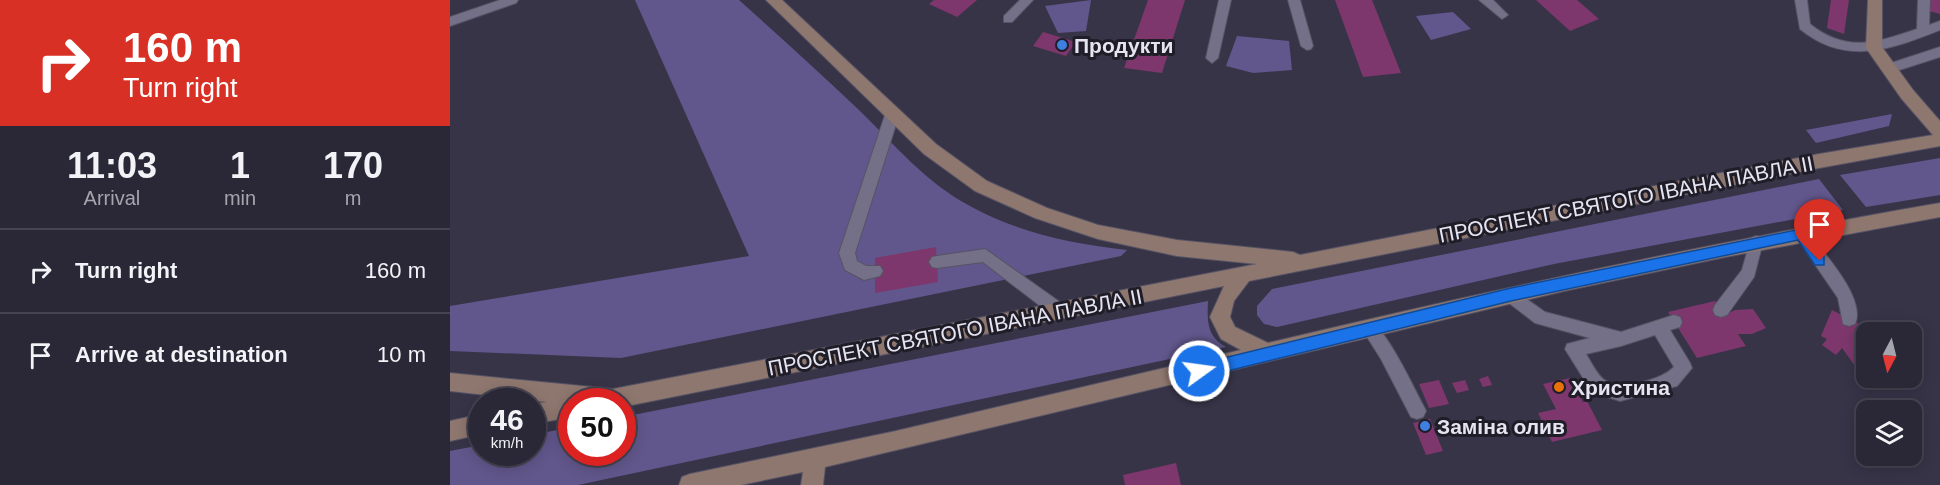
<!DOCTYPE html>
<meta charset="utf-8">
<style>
:root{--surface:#2a2736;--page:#322f3e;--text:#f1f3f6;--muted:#a5a5ad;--line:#464451}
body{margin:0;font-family:Arial,sans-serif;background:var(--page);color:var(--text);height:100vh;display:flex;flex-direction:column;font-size:22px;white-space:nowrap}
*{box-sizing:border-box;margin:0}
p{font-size:20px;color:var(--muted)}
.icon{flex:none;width:33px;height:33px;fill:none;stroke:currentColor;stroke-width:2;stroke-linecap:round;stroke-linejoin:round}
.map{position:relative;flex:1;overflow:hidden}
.drawer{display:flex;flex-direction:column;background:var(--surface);width:450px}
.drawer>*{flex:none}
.hud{background:#d93025;color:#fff;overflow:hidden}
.needle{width:39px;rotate:187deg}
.tools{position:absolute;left:1406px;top:322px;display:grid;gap:12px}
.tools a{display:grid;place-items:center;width:66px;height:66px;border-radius:12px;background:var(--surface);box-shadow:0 3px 15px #0003,0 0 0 2px var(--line);font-size:30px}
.speed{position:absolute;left:18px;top:388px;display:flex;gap:12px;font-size:30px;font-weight:700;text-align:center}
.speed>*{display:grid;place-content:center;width:78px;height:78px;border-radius:50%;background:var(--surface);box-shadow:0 3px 15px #0003,0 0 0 2px var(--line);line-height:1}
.speed small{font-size:15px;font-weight:400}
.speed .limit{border:9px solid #d22;background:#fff;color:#111}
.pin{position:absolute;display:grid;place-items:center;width:51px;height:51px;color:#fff;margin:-62px -26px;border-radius:50% 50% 50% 0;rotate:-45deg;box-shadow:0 0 6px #0007}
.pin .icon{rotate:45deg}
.me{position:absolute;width:66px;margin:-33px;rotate:76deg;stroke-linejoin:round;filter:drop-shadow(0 0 4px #0008)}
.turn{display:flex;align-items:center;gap:21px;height:126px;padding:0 24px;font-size:27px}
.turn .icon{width:78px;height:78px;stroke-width:2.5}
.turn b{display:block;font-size:42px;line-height:51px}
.eta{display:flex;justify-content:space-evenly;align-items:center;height:102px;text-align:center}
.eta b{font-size:36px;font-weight:600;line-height:42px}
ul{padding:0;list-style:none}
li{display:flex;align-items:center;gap:18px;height:84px;padding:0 24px;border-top:2px solid var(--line)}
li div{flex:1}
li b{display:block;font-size:22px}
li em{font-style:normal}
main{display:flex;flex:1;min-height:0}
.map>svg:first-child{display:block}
</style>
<main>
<section class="drawer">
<div class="hud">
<div class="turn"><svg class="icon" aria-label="right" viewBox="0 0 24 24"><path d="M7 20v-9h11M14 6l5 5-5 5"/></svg><div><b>160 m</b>Turn right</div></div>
</div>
<div class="eta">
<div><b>11:03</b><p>Arrival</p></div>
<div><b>1</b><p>min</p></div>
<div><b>170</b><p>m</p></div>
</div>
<ul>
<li><svg class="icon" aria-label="right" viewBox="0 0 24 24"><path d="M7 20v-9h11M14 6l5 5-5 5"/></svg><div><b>Turn right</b></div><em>160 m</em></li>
<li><svg class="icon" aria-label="arrive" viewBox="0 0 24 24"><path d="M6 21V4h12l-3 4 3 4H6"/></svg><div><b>Arrive at destination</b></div><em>10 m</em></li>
</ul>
</section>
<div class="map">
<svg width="1490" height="485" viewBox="0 0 1490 485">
<rect width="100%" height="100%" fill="#383448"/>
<!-- green -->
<g fill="#62578c">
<path d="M185,0H289C330,37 370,73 410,111C445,145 476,183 520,206C569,233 622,244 677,250L671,256L171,358L0,351V306L299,256Z"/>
<polygon points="641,0 636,31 608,33 595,6"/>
<polygon points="1003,12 1021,29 981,40 966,16"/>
<polygon points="787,36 839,41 842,70 803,73 776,66"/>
<polygon points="1442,114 1439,126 1366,143 1356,130"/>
<polygon points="1490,158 1490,195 1416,207 1390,175"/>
<polygon points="1369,179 1393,210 1104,264 827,327 814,324 807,315 807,306 822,289"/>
<path d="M758,301C757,321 757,337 776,347L128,485H0V451L31,445L32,453H82L83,435L121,427L122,453H172L173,417Z"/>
</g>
<!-- building -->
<g fill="#7d376c">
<polygon points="484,0 527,0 507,17 479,4"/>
<polygon points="698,0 735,0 712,73 674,68"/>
<polygon points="885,0 922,0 951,73 913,77"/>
<polygon points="1086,0 1127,0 1149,19 1120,31"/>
<polygon points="1381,0 1399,0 1394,34 1377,28"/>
<polygon points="1476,0 1490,0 1490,14 1475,10"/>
<polygon points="593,32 626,42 616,56 583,46"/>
<polygon points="486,247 488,282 425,293 425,258"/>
<polygon points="1265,301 1275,315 1285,310 1303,309 1316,328 1302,334 1288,334 1296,346 1247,358 1218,312"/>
<polygon points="1382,310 1411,325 1418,333 1416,333 1415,344 1416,364 1405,366 1392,348 1386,355 1372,345 1377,339 1371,336"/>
<polygon points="1038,376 1042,385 1033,387 1029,379"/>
<polygon points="1120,378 1133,402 1137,401 1152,430 1102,442 1088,413 1106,409 1093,384"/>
<polygon points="989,380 999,404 979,408 969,384"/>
<polygon points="1015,380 1019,390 1007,393 1002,383"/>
<polygon points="980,419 993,451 976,455 963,423"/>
<polygon points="726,463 731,485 675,485 673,475"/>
</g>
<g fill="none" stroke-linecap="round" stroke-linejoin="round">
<!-- lane casing -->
<g stroke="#575365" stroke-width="2">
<g id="lane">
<polygon points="50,0 68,0 66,3 0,26 0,17"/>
<polygon points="570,0 583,0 562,22 554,22 554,16"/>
<polygon points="769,0 781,0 768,58 762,63 756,58"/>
<polygon points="838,0 850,0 863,46 861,49 857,50 851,46"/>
<polygon points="1029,0 1043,0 1058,15 1052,19"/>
<path d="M1345,0H1357L1360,24C1396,53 1426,43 1467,29L1468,0H1480L1479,25L1490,21V30C1440,50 1395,66 1350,29Z"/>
<polygon points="1490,47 1490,57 1437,74 1431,69 1432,66"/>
<polygon points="443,107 450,112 405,253 407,261 416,266 430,266 433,271 430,276 414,280 395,270 389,253 436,112"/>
<path d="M1351,228L1356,230C1371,250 1417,298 1405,324L1399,326L1393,324L1388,298L1344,234L1346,230Z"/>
<polygon points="1306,236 1311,238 1313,242 1304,277 1277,315 1271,317 1265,315 1263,310 1265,305 1292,270 1301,238"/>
<polygon points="535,249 614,305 616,310 614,315 608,317 602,315 533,262 487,268 482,267 479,262 482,257 487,256"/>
<path d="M1061,288L1095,312L1171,332L1224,315L1230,317L1232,322L1230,327L1220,330L1240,363L1242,368L1227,386L1170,401L1142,392L1115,349L1117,344L1140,338L1085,323L1055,300L1053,295L1055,290ZM1205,335L1224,367C1211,380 1174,390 1156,381C1148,377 1141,362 1136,354L1171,346Z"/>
<path d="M920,322C936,328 964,388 973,405L976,411L973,417L967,419L961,417L931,359L912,329L914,324Z"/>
</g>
</g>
<!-- secondary casing -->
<g stroke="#575365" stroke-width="2">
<g id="secondary">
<path d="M316,0H332L486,144L537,181L597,208L648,225L727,240L843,252L850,255L1369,154L1483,135L1451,98L1416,48L1418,0H1432V47L1463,90L1490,121V146L1369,168L799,281L784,301L780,317L785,327L818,343C1041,290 1264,242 1490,203V217L1275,257L1114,291L375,467L373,485H351L353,472L291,485H229L232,477L240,474L446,431L791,350L771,339L760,317L774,286L172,407V402H122V417L82,424V404L97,402L0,391V373L163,389L807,264L727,256L648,239L585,218L525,191L474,154Z"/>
<polygon points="32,414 32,434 0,441 0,421"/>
</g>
</g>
<!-- lane -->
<use href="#lane" fill="#747087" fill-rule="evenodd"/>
<!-- secondary -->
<use href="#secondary" fill="#8e776e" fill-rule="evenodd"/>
</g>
<!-- route -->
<polygon fill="#1a73e8" stroke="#114b97" stroke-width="1.5" points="1351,229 1356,230 1374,256 1374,265 1365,265 1348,240 1061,301 749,378 744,376 742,371 744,366 749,364 1061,288"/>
<!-- markers -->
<g fill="#3f7fe0" stroke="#1f1d27" stroke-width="2">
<circle cx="612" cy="45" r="6"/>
<circle cx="975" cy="426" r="6"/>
</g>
<circle fill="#e8710a" stroke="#1f1d27" stroke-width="2" cx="1109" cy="387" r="6"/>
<g text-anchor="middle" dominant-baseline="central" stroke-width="6" stroke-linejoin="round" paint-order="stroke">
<!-- poi labels -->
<g font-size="21" font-weight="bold" fill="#e6e4f1" stroke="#1f1d27" text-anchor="start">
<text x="624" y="45">Продукти</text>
<text x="1121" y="387">Христина</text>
<text x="987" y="426">Заміна олив</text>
</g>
<!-- street labels -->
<g font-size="21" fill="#e6e4f1" stroke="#1f1d27">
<text transform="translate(1176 199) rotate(-11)">ПРОСПЕКТ СВЯТОГО ІВАНА ПАВЛА II</text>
<text transform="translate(505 332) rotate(-11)">ПРОСПЕКТ СВЯТОГО ІВАНА ПАВЛА II</text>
</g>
</g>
</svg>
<div class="tools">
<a><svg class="needle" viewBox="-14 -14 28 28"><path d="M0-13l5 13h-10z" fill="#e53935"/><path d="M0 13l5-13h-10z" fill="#a5a5ad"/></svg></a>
<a><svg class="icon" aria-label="layers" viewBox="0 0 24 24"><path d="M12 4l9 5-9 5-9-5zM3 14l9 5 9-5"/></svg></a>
</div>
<div class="speed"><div>46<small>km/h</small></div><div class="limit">50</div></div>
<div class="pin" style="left:1370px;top:261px;background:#d93025"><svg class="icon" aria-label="arrive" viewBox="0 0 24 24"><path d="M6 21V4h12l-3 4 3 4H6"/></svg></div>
<svg class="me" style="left:749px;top:371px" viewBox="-20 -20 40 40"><circle r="17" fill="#1a73e8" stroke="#fff" stroke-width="3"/><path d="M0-11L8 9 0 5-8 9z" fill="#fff"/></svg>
</div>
</main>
